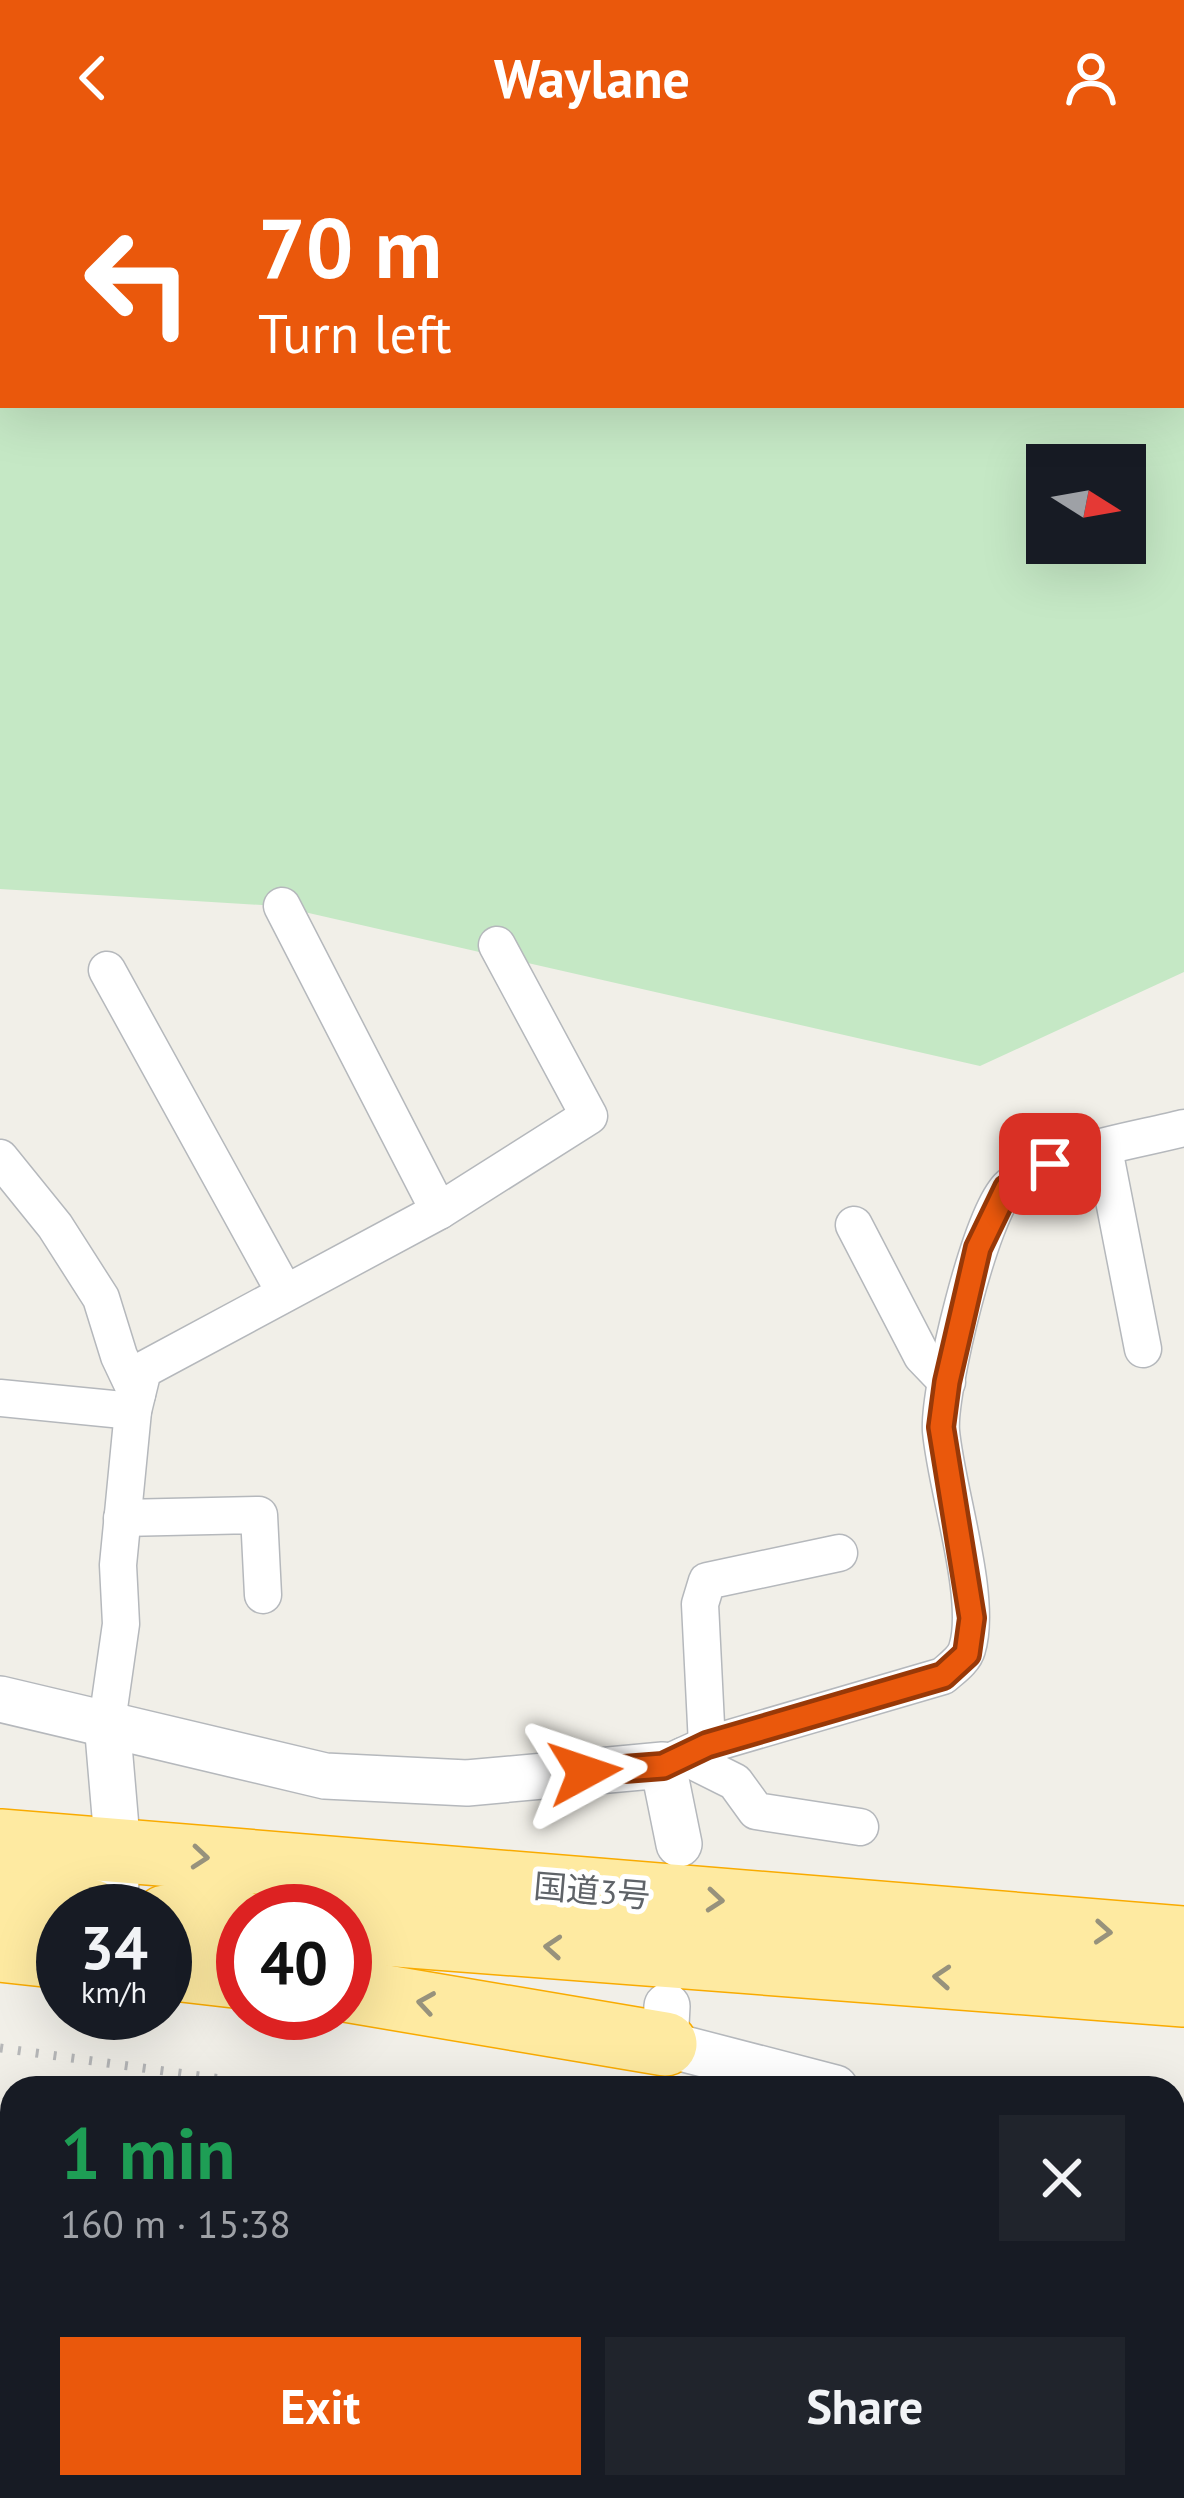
<!DOCTYPE html>
<meta charset="utf-8">
<style>
:root{--surface:#171b24;--page:#20242c;--text:#f1f3f6;--muted:#9ea1a6;--accent:#ea580c}
body{margin:0;font-family:"PT Sans","Noto Sans JP",sans-serif;background:var(--page);color:var(--text);height:100vh;display:flex;flex-direction:column;font-size:45px;white-space:nowrap}
*{box-sizing:border-box;margin:0}
p{font-size:39px;color:var(--muted)}
.icon{flex:none;width:66px;height:66px;fill:none;stroke:currentColor;stroke-width:2;stroke-linecap:round;stroke-linejoin:round}
.map{position:relative;flex:1;overflow:hidden}
.drawer{position:absolute;left:0px;top:1920px;width:1185px;height:423px;display:flex;flex-direction:column;background:var(--surface);border-radius:36px 36px 0 0;box-shadow:0 12px 48px #0002}
.drawer>*{flex:none}
.banner{position:absolute;left:0px;top:0px;width:1185px;height:252px;box-shadow:0 12px 48px #0002;background:#ea580c;color:#fff;overflow:hidden}
.needle{width:78px;rotate:101deg}
.buttons{position:absolute;left:1026px;top:288px;display:grid;gap:24px}
.buttons a{display:grid;place-items:center;width:120px;height:120px;border-radius:0px;background:var(--surface);box-shadow:0 12px 48px #0002;font-size:60px}
.speed{position:absolute;left:36px;top:1728px;display:flex;gap:24px;font-size:60px;font-weight:700;text-align:center}
.speed>*{display:grid;place-content:center;width:156px;height:156px;border-radius:50%;background:var(--surface);box-shadow:0 12px 48px #0002;line-height:1}
.speed small{font-size:30px;font-weight:400}
.speed .limit{border:18px solid #d22;background:#fff;color:#111}
.pin{position:absolute;display:grid;place-items:center;width:102px;height:102px;color:#fff;margin:-51px;border-radius:24px;box-shadow:0 6px 18px #0006}
.me{position:absolute;width:132px;margin:-66px;rotate:85deg;stroke-linejoin:round;filter:drop-shadow(0 0 9px #0008)}
.turn{display:flex;align-items:center;gap:42px;height:252px;padding:0 60px;font-size:54px}
.turn .icon{width:156px;height:156px;stroke-width:2.5}
.turn b{display:block;font-size:84px;line-height:102px}
.round{display:grid;place-items:center;flex:none;width:126px;height:126px;border-radius:0px;background:var(--page)}
.overview{display:flex;align-items:center;justify-content:space-between;height:204px;padding:0 60px}
h1{font-size:72px;font-weight:700;line-height:90px;color:#1e9e55}
.cta{display:flex;gap:24px;margin-top:auto;padding:24px 60px}
.cta a{flex:1;height:138px;border-radius:0px;background:var(--accent);color:#fff;font-size:48px;font-weight:700;line-height:138px;text-align:center}
.cta a+a{background:var(--page);color:var(--text)}
header{display:flex;justify-content:space-between;align-items:center;height:156px;padding:0 60px;background:var(--accent);color:#fff;font-size:54px;font-weight:700}
.map>svg:first-child{display:block}
</style>
<header><svg class="icon" aria-label="back" viewBox="0 0 24 24"><path d="M15 5l-7 7 7 7"/></svg>Waylane<svg class="icon" aria-label="person" viewBox="0 0 24 24"><circle cx="12" cy="8" r="4"/><path d="M4 21q1-7 8-7t8 7"/></svg></header>
<div class="map">
<svg width="1184" height="2342" viewBox="0 0 1184 2342">
<rect width="100%" height="100%" fill="#f1efe8"/>
<!-- green -->
<path fill="#c5e8c5" fill-rule="evenodd" d="M0,0H1184V816L980,910L278,750L0,733ZM3,3H1182V249H3ZM1047,309H1125V387H1047Z"/>
<g fill="none" stroke-linecap="round" stroke-linejoin="round">
<!-- minor casing -->
<g stroke="#b5b8bc" stroke-width="39">
<g id="minor">
<polyline points="282,750 439,1055"/>
<polyline points="107,814 285,1137"/>
<polyline points="1104,993 1143,1193"/>
<polyline points="0,1002 55,1070 101,1142 119,1200 137,1238"/>
<polyline points="854,1069 922,1200 947,1226"/>
<polyline points="0,1242 133,1255"/>
<polyline points="122,1362 259,1359 263,1439"/>
<polyline points="107,1566 121,1468 118,1409 133,1255 143,1214 439,1055 589,960 497,789"/>
<polyline points="707,1589 700,1448 707,1425 839,1397"/>
<polyline points="683,1600 735,1626 756,1655 860,1671"/>
<path d="M663,1609L707,1589L943,1520C952,1512 964,1504 967,1493C983,1442 946,1333 941,1275C938,1235 981,1054 1010,1030C1051,996 1133,985 1184,972"/>
<polyline points="79,2342 82,2331"/>
</g>
</g>
<!-- tertiary casing -->
<g stroke="#b5b8bc" stroke-width="48">
<g id="tertiary">
<polyline points="0,1543 325,1620 467,1627 663,1609 679,1688"/>
<polyline points="107,1566 118,1695 114,1755"/>
<polyline points="667,1850 665,1888 835,1932"/>
<polyline points="1173,2031 1184,2035"/>
</g>
</g>
<!-- secondary casing -->
<g stroke="#b6babf" stroke-width="57">
<g id="secondary">
<polyline points="0,2101 12,2102"/>
<polyline points="758,2331 788,2342"/>
</g>
</g>
<!-- trunk casing -->
<g stroke="#f9ab00" stroke-width="66">
<g id="trunk">
<polyline points="0,1685 1184,1782"/>
<polyline points="0,1747 91,1755"/>
<polyline points="165,1761 243,1767"/>
<polyline points="345,1775 1184,1839"/>
<polyline points="0,1794 63,1801"/>
<polyline points="165,1812 243,1821"/>
<polyline points="345,1834 665,1888"/>
</g>
</g>
<!-- path -->
<g stroke="#9cc7a9" stroke-width="8" stroke-dasharray="12 6" stroke-linecap="butt">
<polyline points="449,0 464,3"/>
<polyline points="1182,11 1184,11"/>
</g>
<!-- minor -->
<use href="#minor" stroke="#fff" stroke-width="36"/>
<!-- tertiary -->
<use href="#tertiary" stroke="#fff" stroke-width="45"/>
<!-- secondary -->
<use href="#secondary" stroke="#fff" stroke-width="54"/>
<!-- trunk -->
<use href="#trunk" stroke="#feeaa1" stroke-width="63"/>
<!-- rail -->
<g stroke="#b6b7b8" stroke-width="9" stroke-dasharray="3 15" stroke-linecap="butt">
<polyline points="0,1892 286,1932"/>
<polyline points="1173,2096 1184,2100"/>
</g>
</g>
<!-- one-way arrows -->
<defs><path id="oneway-chevron" d="M-2-3.5L2.5 0L-2 3.5" fill="none" stroke-width="1.6" stroke-linecap="round" stroke-linejoin="round" transform="scale(3)"/></defs>
<g stroke="#97927c">
<use href="#oneway-chevron" transform="translate(200 1701) rotate(5)"/>
<use href="#oneway-chevron" transform="translate(715 1744) rotate(5)"/>
<use href="#oneway-chevron" transform="translate(1103 1776) rotate(4)"/>
<use href="#oneway-chevron" transform="translate(553 1791) rotate(-176)"/>
<use href="#oneway-chevron" transform="translate(942 1821) rotate(-176)"/>
<use href="#oneway-chevron" transform="translate(426 1847) rotate(-171)"/>
</g>
<g fill="none" stroke-linecap="round" stroke-linejoin="round">
<!-- route casing -->
<g stroke="#983908" stroke-width="30">
<polyline id="route" points="585,1616 663,1610 707,1589 943,1520 967,1498 972,1462 941,1271 947,1226 978,1092 1007,1032 1050,1008"/>
</g>
<!-- route -->
<use href="#route" stroke="#ea580c" stroke-width="21"/>
</g>
<g text-anchor="middle" dominant-baseline="central" stroke-width="10" stroke-linejoin="round" paint-order="stroke">
<!-- street labels -->
<g font-size="33" fill="#5f6368" stroke="#fff">
<text transform="translate(592 1734) rotate(5)">国道3号</text>
</g>
</g>
</svg>
<div class="buttons">
<a><svg class="needle" viewBox="-14 -14 28 28"><path d="M0-13l5 13h-10z" fill="#e53935"/><path d="M0 13l5-13h-10z" fill="#9ea1a6"/></svg></a>
</div>
<div class="speed"><div>34<small>km/h</small></div><div class="limit">40</div></div>
<div class="pin" style="left:1050px;top:1008px;background:#d93025"><svg class="icon" aria-label="arrive" viewBox="0 0 24 24"><path d="M6 21V4h12l-3 4 3 4H6"/></svg></div>
<svg class="me" style="left:585px;top:1616px" viewBox="-20 -20 40 40"><path d="M0-17L14 15 0 8-14 15z" fill="#ea580c" stroke="#fff" stroke-width="4"/></svg>
<div class="banner">
<div class="turn"><svg class="icon" aria-label="left" viewBox="0 0 24 24"><path d="M17 20v-9H6M10 6l-5 5 5 5"/></svg><div><b>70 m</b>Turn left</div></div>
</div>
<section class="drawer">
<div class="overview"><div><h1>1 min</h1><p>160 m · 15:38</p></div><a class="round"><svg class="icon" aria-label="close" viewBox="0 0 24 24"><path d="M6 6l12 12M18 6L6 18"/></svg></a></div>
<div class="cta"><a>Exit</a><a>Share</a></div>
</section>
</div>
